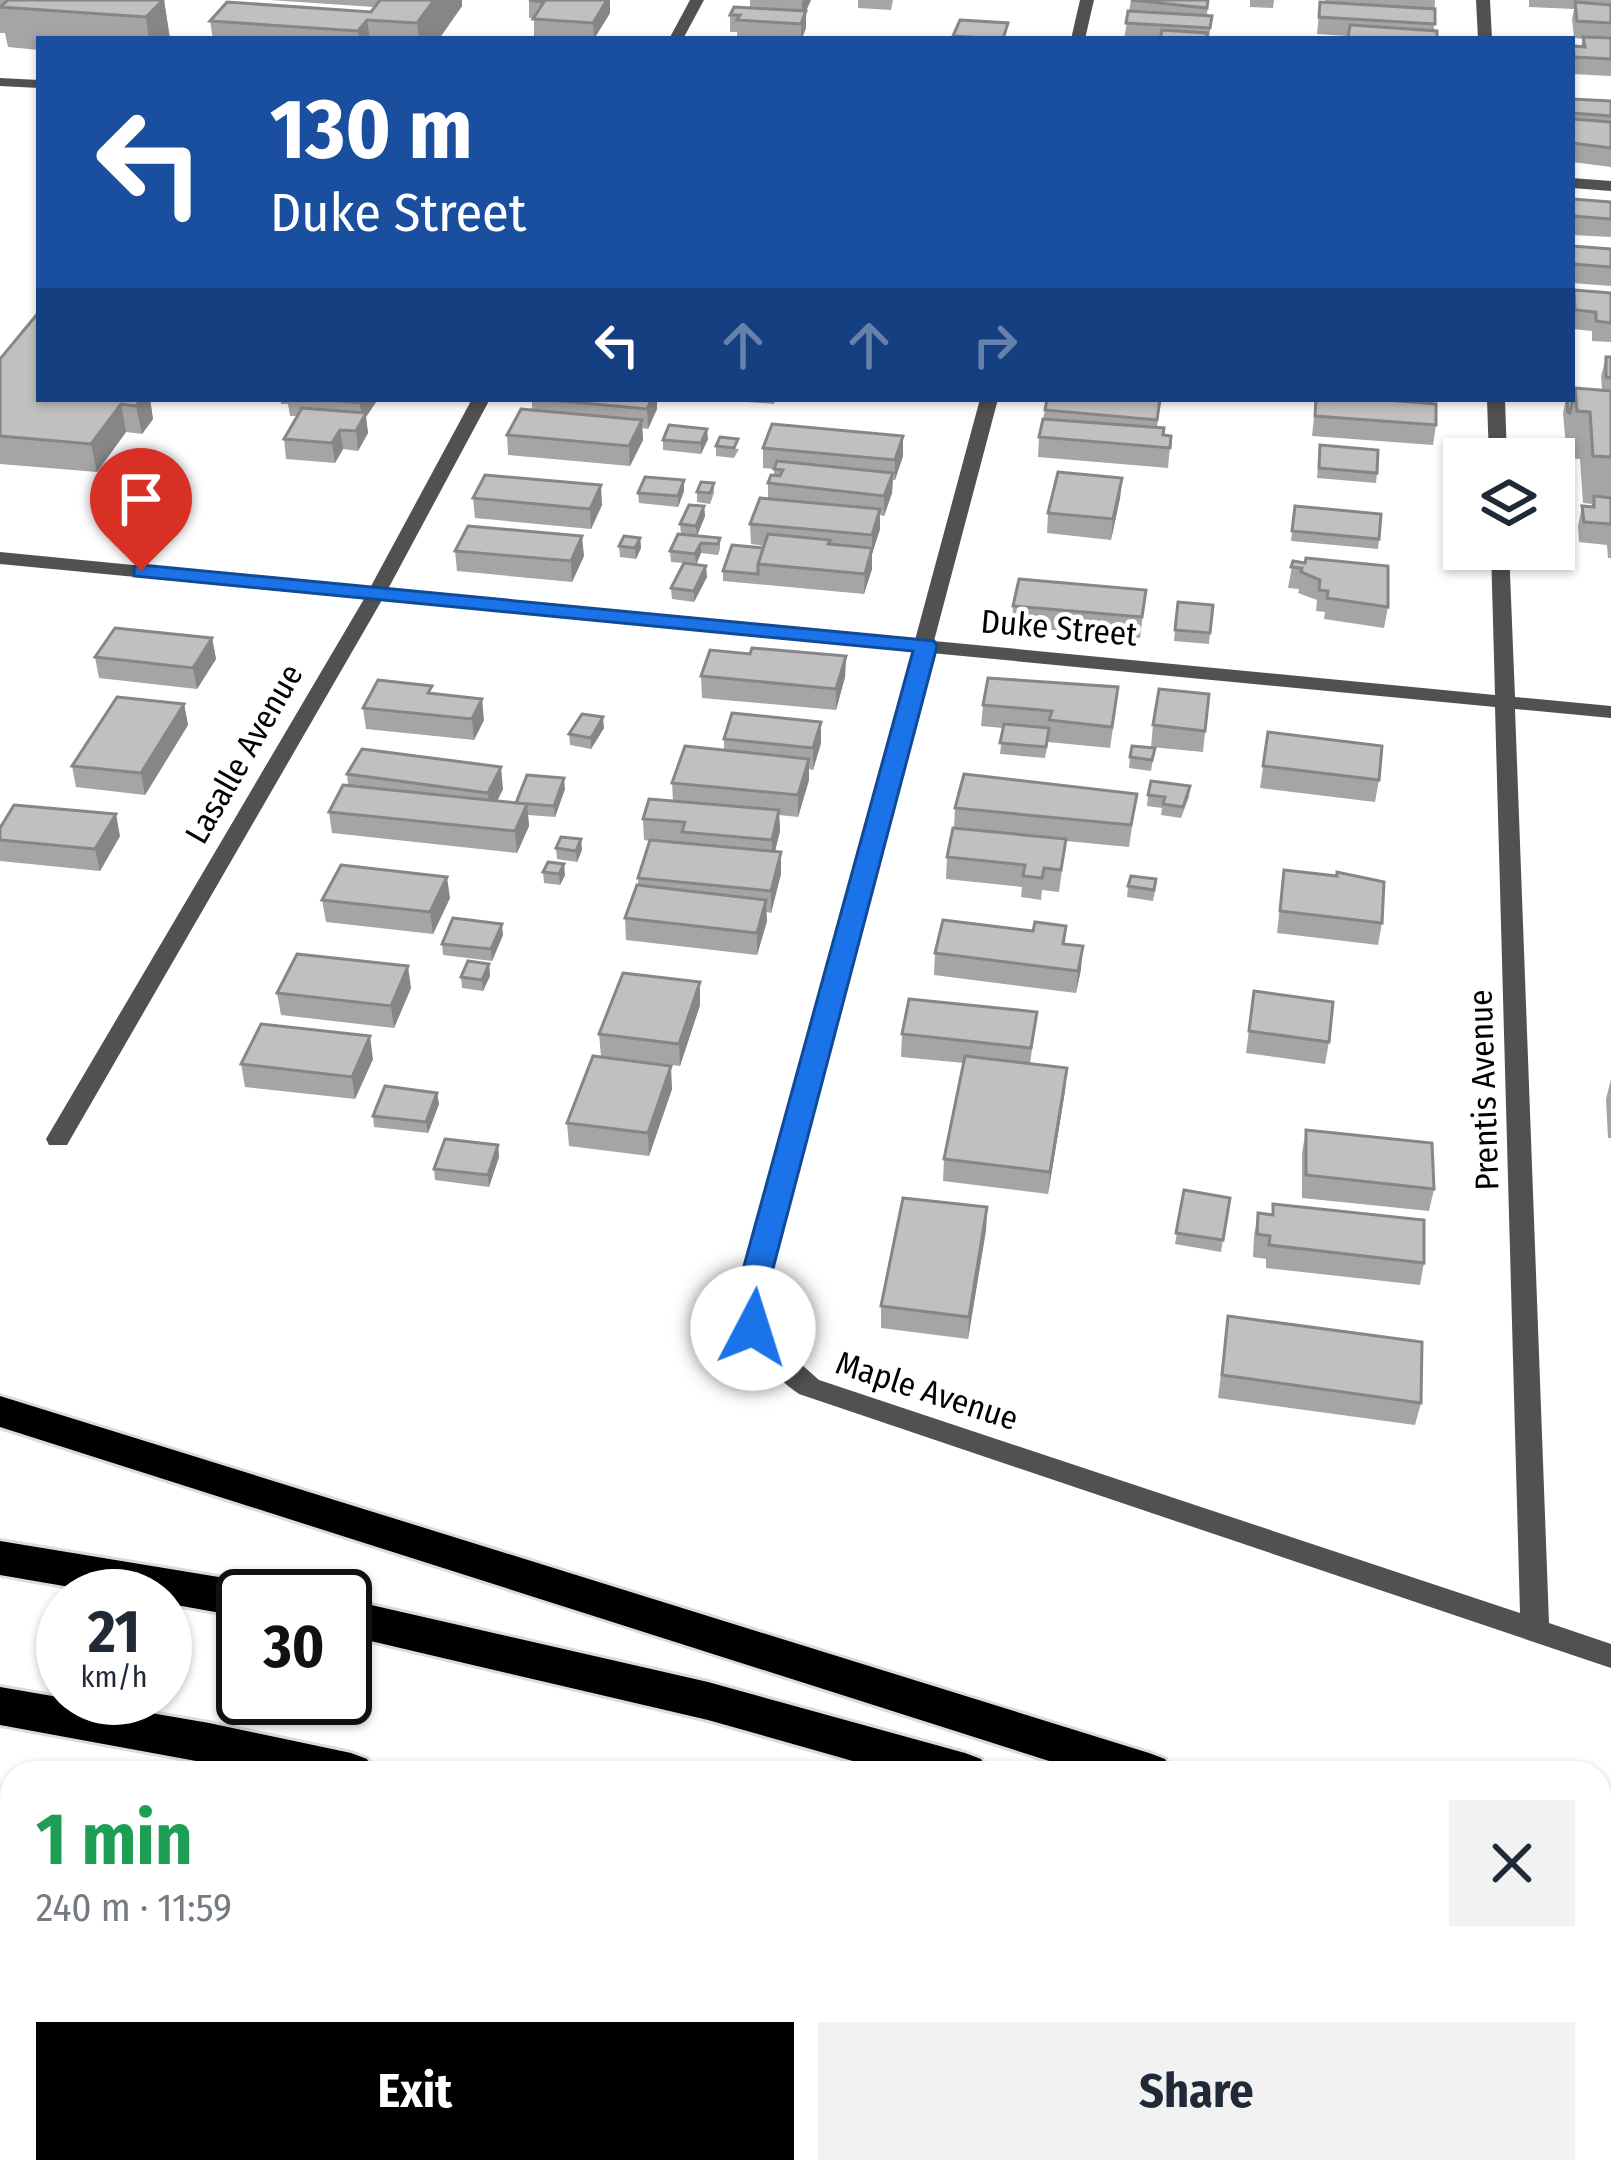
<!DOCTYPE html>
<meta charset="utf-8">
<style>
:root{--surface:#fff;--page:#f2f2f3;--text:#1f2937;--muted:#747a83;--accent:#000}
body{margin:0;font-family:"Fira Sans Condensed",sans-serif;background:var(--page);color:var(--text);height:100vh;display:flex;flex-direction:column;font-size:45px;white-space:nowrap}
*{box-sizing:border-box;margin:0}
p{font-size:39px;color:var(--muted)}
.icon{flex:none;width:66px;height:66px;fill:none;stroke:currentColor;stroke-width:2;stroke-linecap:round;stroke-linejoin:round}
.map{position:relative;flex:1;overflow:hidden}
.panel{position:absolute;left:0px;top:1761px;width:1611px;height:423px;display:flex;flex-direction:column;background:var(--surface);border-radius:36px 36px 0 0;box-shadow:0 3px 9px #0004}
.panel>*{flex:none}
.top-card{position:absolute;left:36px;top:36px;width:1539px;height:366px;border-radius:0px;box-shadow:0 3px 9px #0004;background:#1a4fa0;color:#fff;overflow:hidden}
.tools{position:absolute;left:1443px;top:438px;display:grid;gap:24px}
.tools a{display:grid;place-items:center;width:132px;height:132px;border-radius:0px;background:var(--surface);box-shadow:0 3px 9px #0004;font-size:60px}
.speed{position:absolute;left:36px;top:1569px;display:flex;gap:24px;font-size:60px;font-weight:700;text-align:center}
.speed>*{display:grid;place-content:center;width:156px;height:156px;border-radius:50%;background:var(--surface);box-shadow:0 3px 9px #0004;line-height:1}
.speed small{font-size:30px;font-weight:400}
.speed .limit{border:6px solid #111;border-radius:18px;background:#fff;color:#111}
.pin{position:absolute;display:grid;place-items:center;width:102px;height:102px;color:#fff;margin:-123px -51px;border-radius:50% 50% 50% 0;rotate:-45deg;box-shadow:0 0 12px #0007}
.pin .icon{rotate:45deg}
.me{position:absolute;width:132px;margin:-66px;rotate:5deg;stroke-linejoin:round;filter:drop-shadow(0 0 9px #0008)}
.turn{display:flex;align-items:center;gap:42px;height:252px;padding:0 36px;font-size:54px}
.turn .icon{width:156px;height:156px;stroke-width:2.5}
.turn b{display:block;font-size:84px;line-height:102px}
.lanes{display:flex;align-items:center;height:114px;padding:0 36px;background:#0003;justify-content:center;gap:60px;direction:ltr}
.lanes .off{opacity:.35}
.round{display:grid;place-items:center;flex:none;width:126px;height:126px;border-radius:0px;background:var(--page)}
.head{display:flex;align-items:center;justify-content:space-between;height:204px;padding:0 36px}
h1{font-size:72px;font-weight:700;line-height:90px;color:#1e9e55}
.action{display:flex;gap:24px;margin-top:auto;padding:24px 36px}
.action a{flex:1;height:138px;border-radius:0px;background:var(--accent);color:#fff;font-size:48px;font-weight:700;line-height:138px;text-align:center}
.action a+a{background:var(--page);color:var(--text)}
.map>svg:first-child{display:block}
</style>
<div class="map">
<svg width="1611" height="2183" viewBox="0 0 1611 2183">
<rect width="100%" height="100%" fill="#fff"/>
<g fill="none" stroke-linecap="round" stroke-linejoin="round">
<!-- motorway casing -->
<g stroke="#dbdbdb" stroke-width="6">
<g id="motorway">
<polygon points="0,1396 1149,1753 1165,1759 1172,1773 1087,1773 0,1427"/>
<polygon points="0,1541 243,1581 258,1587 263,1596 243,1596 243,1617 165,1603 165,1596 122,1596 0,1575"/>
<polygon points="345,1599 708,1682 965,1753 981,1759 988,1773 895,1773 708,1720 345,1635"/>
<polygon points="0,1687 209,1723 351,1753 367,1759 374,1773 262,1773 0,1725"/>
<polygon points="0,1868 12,1872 12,1916 0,1912"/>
<polygon points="1599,1942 1611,1946 1611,1991 1599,1987"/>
<polygon points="1599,2123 1611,2127 1611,2177 1597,2172"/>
<polygon points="775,2172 883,2172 888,2183 780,2183"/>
</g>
</g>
<!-- minor -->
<g fill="#515151" fill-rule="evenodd">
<polygon points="690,0 704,0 683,39 669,39"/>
<polygon points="1080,0 1094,0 1085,39 1071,39"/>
<polygon points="1476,0 1490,0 1492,39 1478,39"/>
<polygon points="0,78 39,80 39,88 0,86"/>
<polygon points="1572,178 1611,181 1611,191 1572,188"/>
<path d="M472,399H490L388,589L915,640L980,399H998L934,641L1495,695L1491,549H1509L1515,697L1611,706V718L1515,709L1549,1623L1611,1644V1668L799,1394C762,1368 742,1341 738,1295L912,651L382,600L67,1145H49L46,1139L364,599L0,564V552L370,588ZM931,653L1495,707L1520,1613L819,1380L776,1342L764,1295Z"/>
<polygon points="1487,399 1505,399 1507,459 1489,459"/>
</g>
<!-- motorway -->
<use href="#motorway" fill="#000" fill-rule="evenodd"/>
</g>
<!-- wall -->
<g fill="#a5a5a5">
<polygon points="0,0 164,0 170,39 39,39 39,50 8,47 5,33 0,33"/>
<polygon points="270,0 462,0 462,6 439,39 213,39 210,21 371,12 374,7"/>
<polygon points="529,0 610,0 610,13 594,39 534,36 534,18 529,18"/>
<polygon points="750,0 811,0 806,11 806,28 802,39 737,38 737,32 730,32 730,15 750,8"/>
<polygon points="858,0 893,0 891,10 858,8"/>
<polygon points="1131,0 1208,0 1207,16 1212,16 1209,39 1124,39"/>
<polygon points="1250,0 1274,0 1273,8 1250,7"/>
<polygon points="1325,0 1435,0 1434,30 1348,36 1317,34 1320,2 1325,3"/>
<polygon points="1529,0 1611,0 1611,76 1572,74 1573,46 1581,46 1583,39 1574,38 1572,19 1574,9 1529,7"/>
<polygon points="1572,99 1611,101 1611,167 1572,162"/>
<polygon points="1572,199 1611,202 1611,237 1572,235"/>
<polygon points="1572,246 1611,249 1611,286 1572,283"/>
<polygon points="1574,290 1611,293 1611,342 1592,341 1592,331 1572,329"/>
<polygon points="1606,357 1611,357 1611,558 1608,558 1607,545 1579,542 1578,526 1582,506 1591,507 1592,504 1583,503 1580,459 1567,458 1563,413 1566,399 1572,399 1575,388 1602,390 1601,376"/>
<polygon points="0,359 39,399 150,399 153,419 142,434 126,432 97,472 0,464"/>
<polygon points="280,399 378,399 366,417 368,433 358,451 343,449 335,463 286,459 284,439 297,416 290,416 288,404 281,404"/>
<polygon points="532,399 657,409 648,429 642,428 643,440 630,466 508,455 507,435 532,410"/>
<polygon points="733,399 776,399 774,404 733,401"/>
<polygon points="1161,399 1157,427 1163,435 1171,436 1168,468 1038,457 1039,437 1045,410"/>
<polygon points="1316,399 1436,425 1433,445 1312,436"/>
<polygon points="903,436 903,456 895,480 893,480 892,493 884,516 880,515 880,529 872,554 872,569 864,594 723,581 723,571 763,548 764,546 751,544 750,524 768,498 768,483 774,475 774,469 763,468 763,448"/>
<polygon points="708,439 701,454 663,450 663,440"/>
<polygon points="1320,445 1377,473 1376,483 1317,478"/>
<polygon points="716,446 739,449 734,458 716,456"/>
<polygon points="1122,478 1120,498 1111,540 1047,533 1048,513"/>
<polygon points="684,480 684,491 678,507 639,503 638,493"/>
<polygon points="714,483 714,493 710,504 697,502 697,492"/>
<polygon points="473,498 602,505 591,529 475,518"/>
<polygon points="704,506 705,516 697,536 720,538 720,549 718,555 701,553 696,565 707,577 694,602 672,599 671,588 684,563 671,562 670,551 681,534 680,524"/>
<polygon points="1295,506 1379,539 1378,549 1291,541"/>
<polygon points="640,538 641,548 636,559 620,557 619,546"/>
<polygon points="455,551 584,556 572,582 457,571"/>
<polygon points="1293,561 1388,607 1384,628 1324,619 1325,612 1316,611 1317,600 1298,593 1299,589 1288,588"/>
<polygon points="1146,590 1140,638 1012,626 1013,606"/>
<polygon points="1178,602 1210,633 1209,644 1174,641"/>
<polygon points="212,638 216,659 197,689 99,678 95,657"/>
<polygon points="750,654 846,656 845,677 836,710 702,698 701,676"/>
<polygon points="432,694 484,720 474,740 366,729 363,708"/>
<polygon points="1209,694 1203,752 1151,747 1153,725"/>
<polygon points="184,704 188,725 145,795 76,787 72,766"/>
<polygon points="983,705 1116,708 1110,748 1048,742 1045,758 1000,754 1003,728 981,726"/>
<polygon points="604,728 591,749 570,745 569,734"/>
<polygon points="1268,732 1379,780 1375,802 1260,788"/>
<polygon points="724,739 821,743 813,770 809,769 809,780 798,817 779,815 780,831 775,852 781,852 781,874 771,913 766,912 767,921 757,955 626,940 625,918 638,886 638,878 650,841 644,840 643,819 673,801 672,783 724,750"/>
<polygon points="1155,748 1151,771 1129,768 1130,757"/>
<polygon points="347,774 503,789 497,801 516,803 565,789 555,817 528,815 529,826 517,853 332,833 329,812 348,785"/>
<polygon points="1190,786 1189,797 1181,818 1161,815 1162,808 1147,806 1148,795"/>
<polygon points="1137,794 1129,847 1066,841 1059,892 1042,890 1041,900 1021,897 1022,887 946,879 947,857 954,828 955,808"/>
<polygon points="0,828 120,836 100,871 0,861"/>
<polygon points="556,848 582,850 577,862 557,859"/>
<polygon points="1284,870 1382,923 1378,945 1277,933"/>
<polygon points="543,872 565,875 560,885 544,883"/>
<polygon points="1128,886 1155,891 1153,901 1127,897"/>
<polygon points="450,898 433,934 326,922 322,900"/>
<polygon points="503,935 492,961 443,955 442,944"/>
<polygon points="935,953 1081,969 1076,993 934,975"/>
<polygon points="489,964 490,976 483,991 462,988 461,977"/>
<polygon points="700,982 700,1005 680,1066 601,1056 599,1034"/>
<polygon points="411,988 394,1028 281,1015 277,993"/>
<polygon points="1254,991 1329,1042 1325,1064 1246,1053"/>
<polygon points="1037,1012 1030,1064 1065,1091 1048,1194 943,1181 944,1159 964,1063 901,1057 902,1034"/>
<polygon points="373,1059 355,1099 245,1087 241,1064"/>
<polygon points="1611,1079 1611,1138 1608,1138 1606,1099"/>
<polygon points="672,1089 649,1156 569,1146 567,1123"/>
<polygon points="437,1093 439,1104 428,1133 374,1127 373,1116"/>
<polygon points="1306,1130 1434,1189 1429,1211 1302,1198 1302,1153"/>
<polygon points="498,1145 499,1157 489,1187 435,1180 434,1169"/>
<polygon points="1184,1190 1230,1198 1221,1252 1175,1244"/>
<polygon points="1273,1204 1424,1263 1420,1285 1266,1268 1266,1259 1253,1257 1254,1236 1258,1213 1272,1214"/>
<polygon points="987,1207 986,1230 968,1339 881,1328 881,1306"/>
<polygon points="1228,1316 1421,1403 1415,1425 1218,1398"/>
</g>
<!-- shaded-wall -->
<g fill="#868686">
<polygon points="163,0 164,0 170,39 149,39 146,17"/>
<polygon points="434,0 462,0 462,6 439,39 419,39 417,23"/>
<polygon points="607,0 610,0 610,13 594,39 593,23"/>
<polygon points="803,0 811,0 802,19 802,2"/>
<polygon points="806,11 806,28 801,39 801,24"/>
<polygon points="367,20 370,39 359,39 358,31"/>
<polygon points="132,399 150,399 153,419 142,434 136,406"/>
<polygon points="363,399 378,399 366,417 368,433 358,451 356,431 362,420 360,403"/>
<polygon points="652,399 657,399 657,409 648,429 647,409"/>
<polygon points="121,404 126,432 97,472 91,444"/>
<polygon points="642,420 643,440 630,466 629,446"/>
<polygon points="707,429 708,439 701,454 701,443"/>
<polygon points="340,430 343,449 335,463 332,443"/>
<polygon points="903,436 903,456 895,480 895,460"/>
<polygon points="893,473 892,493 884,516 884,496"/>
<polygon points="1122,478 1120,498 1111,540 1113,519"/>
<polygon points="684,480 684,491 678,507 678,496"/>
<polygon points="601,485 602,505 591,529 590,509"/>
<polygon points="704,506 705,516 697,536 696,526"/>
<polygon points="880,509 880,529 872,554 872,569 864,594 865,574 872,549 872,535"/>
<polygon points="582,536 584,556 572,582 571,561"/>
<polygon points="640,538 641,548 636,559 635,548"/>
<polygon points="701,543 701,553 696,565 695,554"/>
<polygon points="706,566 707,577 694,602 694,591"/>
<polygon points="212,638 216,659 197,689 193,668"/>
<polygon points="846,656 845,677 836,710 836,689"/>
<polygon points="482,699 484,720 474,740 472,719"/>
<polygon points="184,704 188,725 145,795 141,773"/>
<polygon points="603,717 604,728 591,749 591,738"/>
<polygon points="821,722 821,743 813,770 813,748"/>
<polygon points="809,759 809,780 798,817 798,795"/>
<polygon points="501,767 503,789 490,815 488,793"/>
<polygon points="564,778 565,789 555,817 554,806"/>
<polygon points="527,804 529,826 517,853 515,831"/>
<polygon points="779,810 780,831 772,862 772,840"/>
<polygon points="116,814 120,836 100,871 95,849"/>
<polygon points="581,839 582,850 577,862 576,851"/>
<polygon points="781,852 781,874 771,913 771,891"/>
<polygon points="564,864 565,875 560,885 559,874"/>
<polygon points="447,877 450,898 433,934 430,912"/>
<polygon points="766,900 767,921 757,955 757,933"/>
<polygon points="502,924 503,935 492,961 491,949"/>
<polygon points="1083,946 1081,969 1076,993 1078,971"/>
<polygon points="489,964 490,976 483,991 482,980"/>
<polygon points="408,966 411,988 394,1028 391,1006"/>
<polygon points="700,982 700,1005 680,1066 679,1044"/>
<polygon points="370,1036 373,1059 355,1099 352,1077"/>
<polygon points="671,1066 672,1089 649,1156 648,1133"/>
<polygon points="1067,1068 1065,1091 1048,1194 1050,1172"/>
<polygon points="437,1093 439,1104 428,1133 426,1122"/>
<polygon points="498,1145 499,1157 489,1187 488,1175"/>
<polygon points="987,1207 986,1230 968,1339 969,1317"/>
</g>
<!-- building -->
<g fill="#c0c0c0" stroke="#868686" stroke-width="3">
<polygon points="8,0 163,0 146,17 0,7"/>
<polygon points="380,0 434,0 417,23 367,20 358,31 210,21 227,2 371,12"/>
<polygon points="529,0 607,0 593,23 533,19 544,2"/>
<polygon points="1131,0 1208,0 1207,8"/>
<polygon points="1320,2 1435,9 1435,24 1319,17"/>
<polygon points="1575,2 1611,5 1611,23 1577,21"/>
<polygon points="734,7 806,11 801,24 737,20 740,15 730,15"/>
<polygon points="1128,11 1212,16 1210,28 1126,23"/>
<polygon points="960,20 1008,23 1003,39 953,36"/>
<polygon points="1350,25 1437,31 1437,39 1348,39"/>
<polygon points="1162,30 1207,33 1206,39 1160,39"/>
<polygon points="1583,37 1611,38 1611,59 1574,57 1573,46 1585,47"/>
<polygon points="1572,99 1611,101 1611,116 1572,113"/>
<polygon points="1572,119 1611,122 1611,148 1572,143"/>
<polygon points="1572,199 1611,202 1611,219 1572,216"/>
<polygon points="1572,246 1611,249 1611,267 1572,264"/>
<polygon points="1574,290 1611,293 1611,323 1596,321 1596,312 1575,310"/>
<polygon points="39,312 39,399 141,399 136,406 121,404 91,444 0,436 0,359"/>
<polygon points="1606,357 1611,357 1611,378 1606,377"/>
<polygon points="1575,388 1611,391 1611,457 1593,456 1590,412 1577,411"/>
<polygon points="1572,393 1574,393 1570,413 1568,412 1567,399 1572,399"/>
<polygon points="318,399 363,399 360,403"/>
<polygon points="540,399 652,399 647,409"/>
<polygon points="1047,399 1160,399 1157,420 1045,410"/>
<polygon points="1316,399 1375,399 1436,404 1436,425 1315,416"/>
<polygon points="302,408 366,413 356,431 340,430 332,443 284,439"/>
<polygon points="521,409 642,420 629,446 507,435"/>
<polygon points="1043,419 1164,428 1163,435 1171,436 1170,448 1039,437"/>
<polygon points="772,424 903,436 895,460 763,448"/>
<polygon points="669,425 707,429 701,443 663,440"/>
<polygon points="720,437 738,439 734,448 716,446"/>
<polygon points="1320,445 1378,450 1377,473 1319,468"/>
<polygon points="777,461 893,473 884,496 768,483 771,475 780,476 783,470 774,469"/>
<polygon points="1058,472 1122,478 1113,519 1048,513"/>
<polygon points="485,475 601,485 590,509 473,498"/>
<polygon points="645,477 684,480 678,496 638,493"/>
<polygon points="701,482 714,483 710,493 697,492"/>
<polygon points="1594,496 1611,498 1611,524 1584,522 1582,506 1594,507"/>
<polygon points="760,498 880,509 872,535 750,524"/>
<polygon points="689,505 704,506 696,526 680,524"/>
<polygon points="1295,506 1381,514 1379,539 1292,531"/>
<polygon points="468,526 582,536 571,561 455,551"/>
<polygon points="678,534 720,538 718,544 701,543 695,554 670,551"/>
<polygon points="768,534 830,540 828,544 872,548 865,574 758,564"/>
<polygon points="624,536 640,538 635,548 619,546"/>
<polygon points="732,545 763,548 758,564 758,574 723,571"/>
<polygon points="1306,558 1388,566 1388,607 1327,598 1328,591 1319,590 1320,580 1301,572 1302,568 1291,567 1293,561 1305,563"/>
<polygon points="684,563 706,566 694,591 671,588"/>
<polygon points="1019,579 1146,590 1142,617 1013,606"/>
<polygon points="1178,602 1213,605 1210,633 1175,630"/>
<polygon points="115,628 212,638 193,668 95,657"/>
<polygon points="752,648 846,656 836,689 701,676 710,650 750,654"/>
<polygon points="988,678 1118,687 1112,727 1049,720 1052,711 983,705"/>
<polygon points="378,680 432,686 428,693 482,699 472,719 363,708"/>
<polygon points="1159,689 1209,694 1205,731 1153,725"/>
<polygon points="117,697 184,704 141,773 72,766"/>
<polygon points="732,713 821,722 813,748 724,739"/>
<polygon points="582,714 603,717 591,738 569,734"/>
<polygon points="1004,724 1049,728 1046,747 1000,743"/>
<polygon points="1268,732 1382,746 1379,780 1263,766"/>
<polygon points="685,746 809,759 798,795 672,783"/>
<polygon points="1132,746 1155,748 1152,760 1130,757"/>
<polygon points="362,749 501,767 488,793 347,774"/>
<polygon points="964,774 1137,794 1131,825 955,808"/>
<polygon points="527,775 564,778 554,806 516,803"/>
<polygon points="1151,781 1190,786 1183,807 1163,804 1165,797 1148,795"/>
<polygon points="343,785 527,804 515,831 329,812"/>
<polygon points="649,799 779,810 772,840 682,832 685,822 643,819"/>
<polygon points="14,805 116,814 95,849 0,840 0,828"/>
<polygon points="953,828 1066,839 1061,870 1044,868 1042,878 1023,876 1025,865 947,857"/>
<polygon points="561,837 581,839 576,851 556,848"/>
<polygon points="650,840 781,852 771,891 638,878"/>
<polygon points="548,862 564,864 559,874 543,872"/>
<polygon points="341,865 447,877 430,912 322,900"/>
<polygon points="1284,870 1337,876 1337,872 1384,882 1382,923 1280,911"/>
<polygon points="1131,876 1156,879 1154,890 1128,886"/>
<polygon points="637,885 766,900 757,933 625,918"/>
<polygon points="453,918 502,924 491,949 442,944"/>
<polygon points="943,920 1033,931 1035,922 1066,926 1063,944 1083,946 1078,971 935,953"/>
<polygon points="297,954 408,966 391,1006 277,993"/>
<polygon points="468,961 489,964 482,980 461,977"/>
<polygon points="623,973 700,982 679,1044 599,1034"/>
<polygon points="1254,991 1333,1002 1329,1042 1249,1031"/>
<polygon points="909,999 1037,1012 1031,1048 902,1034"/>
<polygon points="261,1024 370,1036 352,1077 241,1064"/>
<polygon points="593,1056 671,1066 648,1133 567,1123"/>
<polygon points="965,1056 1067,1068 1050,1172 944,1159"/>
<polygon points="385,1086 437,1093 426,1122 373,1116"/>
<polygon points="1306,1130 1432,1143 1434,1189 1306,1175"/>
<polygon points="445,1139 498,1145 488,1175 434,1169"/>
<polygon points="1184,1190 1230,1198 1223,1240 1176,1233"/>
<polygon points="903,1198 987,1207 969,1317 881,1306"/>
<polygon points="1273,1204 1424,1220 1424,1263 1269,1245 1270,1236 1257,1234 1258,1213 1273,1215"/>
<polygon points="1228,1316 1422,1342 1421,1403 1222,1375"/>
</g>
<!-- route -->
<polygon fill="#1a73e8" stroke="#114b97" stroke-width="3" points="141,565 934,641 937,646 766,1295 768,1328 764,1335 742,1335 736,1295 913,651 134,576 134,567"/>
<g text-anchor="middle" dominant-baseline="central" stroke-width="9" stroke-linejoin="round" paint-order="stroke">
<!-- street labels -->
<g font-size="33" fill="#000" stroke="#fff">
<text transform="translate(1059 628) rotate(5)">Duke Street</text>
<text transform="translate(244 754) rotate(-60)">Lasalle Avenue</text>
<text transform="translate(1484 1090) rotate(-92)">Prentis Avenue</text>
<text transform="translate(927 1391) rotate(18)">Maple Avenue</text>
</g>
</g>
</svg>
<div class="tools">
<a><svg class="icon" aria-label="layers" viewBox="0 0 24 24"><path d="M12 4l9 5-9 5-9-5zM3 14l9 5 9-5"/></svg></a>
</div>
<div class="speed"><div>21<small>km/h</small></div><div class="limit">30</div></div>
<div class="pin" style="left:141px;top:571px;background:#d93025"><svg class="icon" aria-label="arrive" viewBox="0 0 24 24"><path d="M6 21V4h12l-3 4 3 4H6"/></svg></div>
<svg class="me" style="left:753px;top:1328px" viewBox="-20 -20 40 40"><circle r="19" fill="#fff"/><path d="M0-13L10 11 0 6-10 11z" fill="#1a73e8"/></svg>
<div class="top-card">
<div class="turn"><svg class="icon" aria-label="left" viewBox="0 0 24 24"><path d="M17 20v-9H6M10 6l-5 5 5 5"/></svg><div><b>130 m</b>Duke Street</div></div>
<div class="lanes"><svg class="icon" aria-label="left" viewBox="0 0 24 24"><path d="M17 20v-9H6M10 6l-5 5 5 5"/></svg><svg class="icon off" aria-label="ahead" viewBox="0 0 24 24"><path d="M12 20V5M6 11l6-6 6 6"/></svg><svg class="icon off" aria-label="ahead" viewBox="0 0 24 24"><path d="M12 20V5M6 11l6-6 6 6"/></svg><svg class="icon off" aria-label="right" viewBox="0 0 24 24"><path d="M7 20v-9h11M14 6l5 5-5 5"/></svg></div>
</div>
<section class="panel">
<div class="head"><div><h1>1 min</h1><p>240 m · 11:59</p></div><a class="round"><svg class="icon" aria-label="close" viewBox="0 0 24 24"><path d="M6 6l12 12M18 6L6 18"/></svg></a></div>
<div class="action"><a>Exit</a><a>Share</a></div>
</section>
</div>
